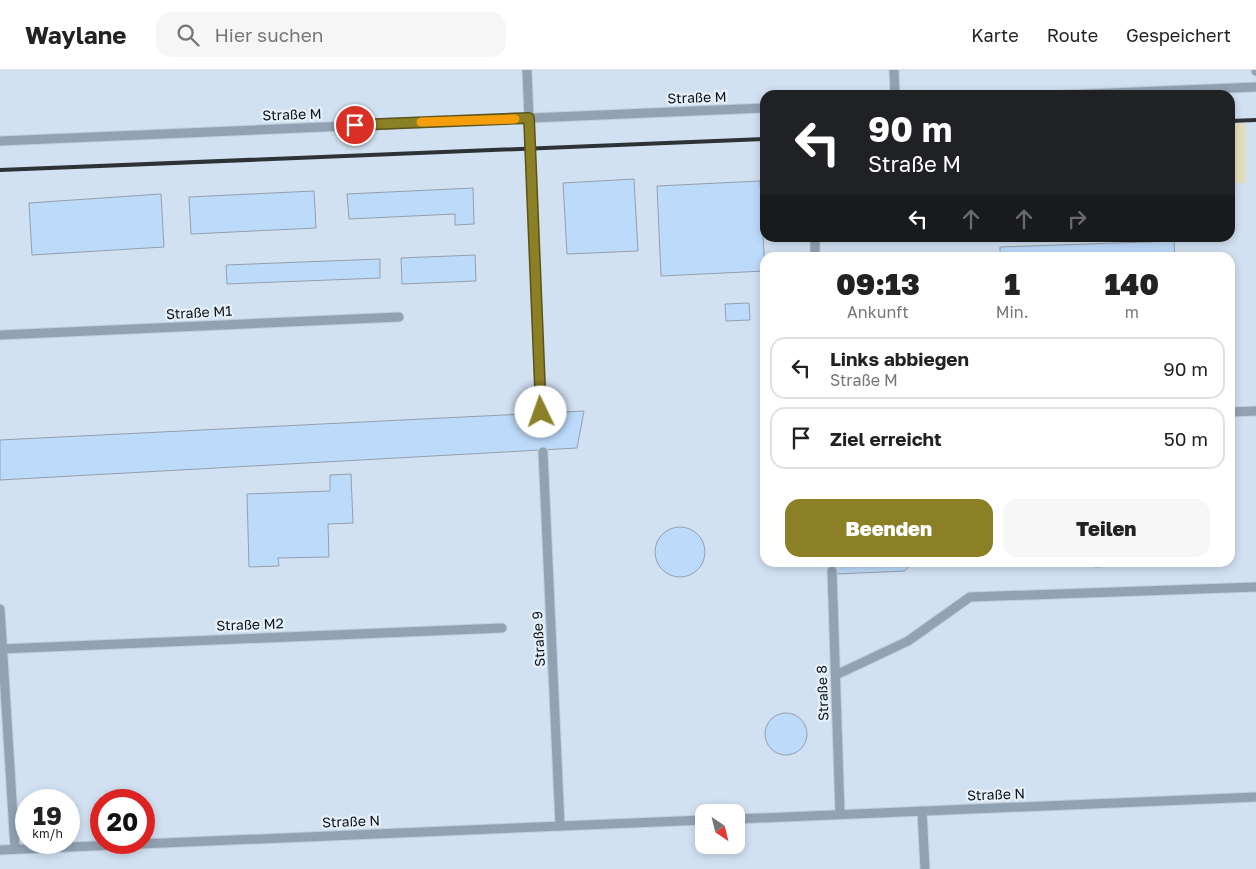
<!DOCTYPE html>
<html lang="de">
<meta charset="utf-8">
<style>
:root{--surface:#fff;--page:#f6f6f6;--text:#222;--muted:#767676;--line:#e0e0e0;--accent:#8c8027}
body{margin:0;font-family:"Golos Text",sans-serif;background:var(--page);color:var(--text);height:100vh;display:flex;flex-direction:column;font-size:19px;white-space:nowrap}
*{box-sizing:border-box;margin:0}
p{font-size:16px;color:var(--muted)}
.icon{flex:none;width:28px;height:28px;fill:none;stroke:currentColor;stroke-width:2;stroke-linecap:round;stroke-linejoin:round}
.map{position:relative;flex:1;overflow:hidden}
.side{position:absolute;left:760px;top:182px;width:475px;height:315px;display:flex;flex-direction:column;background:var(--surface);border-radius:15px;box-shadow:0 2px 8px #0003}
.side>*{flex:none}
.hud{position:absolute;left:760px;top:20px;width:475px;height:152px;border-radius:15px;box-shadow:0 2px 8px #0003;background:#202124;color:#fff;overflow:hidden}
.needle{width:32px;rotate:145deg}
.fabs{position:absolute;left:695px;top:734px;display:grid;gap:10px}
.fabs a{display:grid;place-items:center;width:50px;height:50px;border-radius:10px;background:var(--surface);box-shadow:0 2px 8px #0003;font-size:25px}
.speed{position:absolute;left:15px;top:719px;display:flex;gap:10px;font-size:25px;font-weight:700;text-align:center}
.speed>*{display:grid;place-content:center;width:65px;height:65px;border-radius:50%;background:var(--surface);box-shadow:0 2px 8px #0003;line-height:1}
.speed small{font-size:12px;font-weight:400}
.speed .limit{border:8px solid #d22;background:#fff;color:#111}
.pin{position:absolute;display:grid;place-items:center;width:42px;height:42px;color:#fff;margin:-21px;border:2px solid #fff;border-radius:50%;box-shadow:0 1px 5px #0007}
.me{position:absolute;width:55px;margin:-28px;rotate:357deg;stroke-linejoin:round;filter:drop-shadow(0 0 4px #0008)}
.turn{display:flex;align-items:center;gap:18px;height:105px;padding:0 25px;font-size:22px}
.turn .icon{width:65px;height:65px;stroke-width:2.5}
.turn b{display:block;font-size:35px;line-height:42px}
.lanes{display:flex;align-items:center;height:48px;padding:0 25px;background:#0003;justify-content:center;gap:25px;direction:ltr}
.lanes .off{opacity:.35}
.eta{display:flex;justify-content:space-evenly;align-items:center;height:85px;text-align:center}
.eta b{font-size:30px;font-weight:800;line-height:35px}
.action{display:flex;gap:10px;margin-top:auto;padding:10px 25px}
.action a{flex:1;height:58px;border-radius:15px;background:var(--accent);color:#fff;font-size:20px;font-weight:800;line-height:58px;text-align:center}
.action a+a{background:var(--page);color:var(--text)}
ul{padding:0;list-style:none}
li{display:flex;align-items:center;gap:15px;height:62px;margin:0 10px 8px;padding:0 15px;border:2px solid var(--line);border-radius:15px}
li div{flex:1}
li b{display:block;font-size:19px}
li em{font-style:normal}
header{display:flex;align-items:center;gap:30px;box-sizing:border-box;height:70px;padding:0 25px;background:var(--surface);border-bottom:1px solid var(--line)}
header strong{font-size:24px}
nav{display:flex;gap:28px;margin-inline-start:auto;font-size:18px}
.search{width:350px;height:45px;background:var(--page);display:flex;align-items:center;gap:12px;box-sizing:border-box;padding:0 18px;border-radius:15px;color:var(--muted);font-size:19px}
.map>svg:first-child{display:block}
</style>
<header>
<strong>Waylane</strong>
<div class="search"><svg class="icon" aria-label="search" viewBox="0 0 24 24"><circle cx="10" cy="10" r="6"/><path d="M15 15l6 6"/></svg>Hier suchen</div>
<nav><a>Karte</a><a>Route</a><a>Gespeichert</a></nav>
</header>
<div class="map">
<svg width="1256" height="799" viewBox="0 0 1256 799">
<rect width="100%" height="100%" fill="#e6f0fc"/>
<!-- built -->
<path fill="#d1e1f2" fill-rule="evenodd" d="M0,0H1256V799H0ZM765,25H1230V168H765ZM765,188H1230V492H765ZM26,730H69V772H26ZM101,730H144V772H101ZM704,742H736V775H704Z"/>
<!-- green -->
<polygon fill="#e3dfbe" points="1246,53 1246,113 1230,113 1230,54"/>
<!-- building -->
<g fill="#bcdafa" stroke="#959faa">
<polygon points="634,109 638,181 567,184 563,113"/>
<polygon points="760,111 765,201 661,206 657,116"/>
<polygon points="473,118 474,154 455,155 455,144 349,149 347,124"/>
<polygon points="314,121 316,158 191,164 189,127"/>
<polygon points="161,124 164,177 32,185 29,133"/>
<polygon points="1174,171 1175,188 1000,188 1000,177"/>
<polygon points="475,185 476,211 402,214 401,188"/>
<polygon points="380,189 380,208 227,214 226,195"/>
<polygon points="749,233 750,250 726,251 725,234"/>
<polygon points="584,341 577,378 0,410 0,370"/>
<polygon points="351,404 353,453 328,454 329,487 278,488 279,496 249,497 247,424 330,421 330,405"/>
<circle cx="680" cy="482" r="25"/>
<polygon points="825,492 912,492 905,501 836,504"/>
<polygon points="1095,492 1110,492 1111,496 1095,497"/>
<circle cx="786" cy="664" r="21"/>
</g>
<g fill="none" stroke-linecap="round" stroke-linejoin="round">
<!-- lane casing -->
<g stroke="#c4cdd7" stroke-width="11">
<g id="lane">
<polyline points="527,0 541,341"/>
<polyline points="894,0 895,25"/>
<polyline points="1256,0 1256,1"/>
<polyline points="1064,25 1256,17"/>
<polyline points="0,71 765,38"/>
<polyline points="815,168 815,188"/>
<polyline points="0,265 399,247"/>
<polyline points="1230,342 1256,341"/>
<polyline points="543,382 560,756"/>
<polyline points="832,501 840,744"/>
<polyline points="0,539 15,779"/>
<polyline points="0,579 502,558"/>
<polyline points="836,605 908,571 970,527 1256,517"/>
<polyline points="922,741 925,799"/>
<polyline points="736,749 1256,727"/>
<polyline points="0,780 704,750"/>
</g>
</g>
<!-- lane -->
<use href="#lane" stroke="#92a2b3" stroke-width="9"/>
<!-- rail -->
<g stroke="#2d3237" stroke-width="4">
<polyline points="1230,51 1256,50"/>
<polyline points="0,100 765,69"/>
</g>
</g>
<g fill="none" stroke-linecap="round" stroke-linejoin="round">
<!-- route casing -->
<g stroke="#5b5319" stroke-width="12">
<polyline id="route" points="355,55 529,48 541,342"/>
</g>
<!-- route -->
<use href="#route" stroke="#8c8027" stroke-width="9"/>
<!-- slow -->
<polyline stroke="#f59e0b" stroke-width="9" points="421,52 515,49"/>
</g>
<g text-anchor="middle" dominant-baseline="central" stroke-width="4.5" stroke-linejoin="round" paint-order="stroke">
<!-- street labels -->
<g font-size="14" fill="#0f1316" stroke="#e6f0fc">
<text transform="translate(697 27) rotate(-2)">Straße M</text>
<text transform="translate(292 44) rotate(-2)">Straße M</text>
<text transform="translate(199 242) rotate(-3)">Straße M1</text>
<text transform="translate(250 554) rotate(-2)">Straße M2</text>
<text transform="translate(538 569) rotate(-93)">Straße 9</text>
<text transform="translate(822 623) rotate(-92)">Straße 8</text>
<text transform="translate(996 724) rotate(-2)">Straße N</text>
<text transform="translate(351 751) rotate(-2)">Straße N</text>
</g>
</g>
</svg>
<div class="fabs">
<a><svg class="needle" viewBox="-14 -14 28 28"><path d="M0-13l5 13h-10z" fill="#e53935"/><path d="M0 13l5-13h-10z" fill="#767676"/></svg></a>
</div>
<div class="speed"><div>19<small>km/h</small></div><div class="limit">20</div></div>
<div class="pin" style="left:355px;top:55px;background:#d93025"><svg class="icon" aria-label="arrive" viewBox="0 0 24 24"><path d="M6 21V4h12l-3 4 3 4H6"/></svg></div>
<svg class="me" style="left:541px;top:342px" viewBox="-20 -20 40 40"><circle r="19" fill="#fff"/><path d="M0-13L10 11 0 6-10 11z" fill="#8c8027"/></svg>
<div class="hud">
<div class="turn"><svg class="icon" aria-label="left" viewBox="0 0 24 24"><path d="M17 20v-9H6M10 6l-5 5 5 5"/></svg><div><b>90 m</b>Straße M</div></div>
<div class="lanes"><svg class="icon" aria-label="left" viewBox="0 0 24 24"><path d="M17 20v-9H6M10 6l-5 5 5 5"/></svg><svg class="icon off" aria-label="ahead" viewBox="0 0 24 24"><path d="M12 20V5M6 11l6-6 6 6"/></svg><svg class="icon off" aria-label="ahead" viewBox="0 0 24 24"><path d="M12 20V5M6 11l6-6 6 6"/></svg><svg class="icon off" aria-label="right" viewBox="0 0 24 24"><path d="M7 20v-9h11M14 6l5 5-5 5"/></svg></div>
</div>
<section class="side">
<div class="eta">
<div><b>09:13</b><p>Ankunft</p></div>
<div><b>1</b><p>Min.</p></div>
<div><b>140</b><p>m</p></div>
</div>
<ul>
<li><svg class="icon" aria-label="left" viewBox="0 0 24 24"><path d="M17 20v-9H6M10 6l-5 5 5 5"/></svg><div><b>Links abbiegen</b><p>Straße M</p></div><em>90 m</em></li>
<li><svg class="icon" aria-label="arrive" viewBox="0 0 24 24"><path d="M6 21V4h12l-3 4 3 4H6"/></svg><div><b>Ziel erreicht</b></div><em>50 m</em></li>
</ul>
<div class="action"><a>Beenden</a><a>Teilen</a></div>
</section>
</div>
